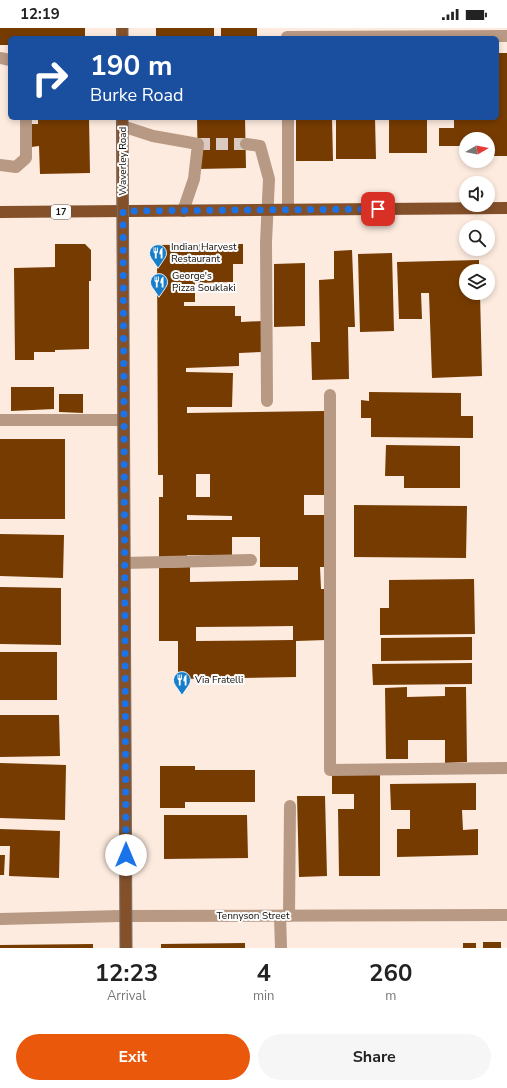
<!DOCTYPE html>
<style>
:root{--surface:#fff;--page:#f6f6f6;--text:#222;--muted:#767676;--accent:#ea580c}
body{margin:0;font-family:"Nunito Sans",sans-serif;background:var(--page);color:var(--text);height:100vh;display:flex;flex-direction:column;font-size:15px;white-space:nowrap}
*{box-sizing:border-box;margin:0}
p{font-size:13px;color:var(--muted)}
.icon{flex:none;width:22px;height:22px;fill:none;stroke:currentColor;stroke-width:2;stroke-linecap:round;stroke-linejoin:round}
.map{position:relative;height:920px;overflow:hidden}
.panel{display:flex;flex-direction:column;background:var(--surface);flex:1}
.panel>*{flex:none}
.guide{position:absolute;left:8px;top:8px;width:491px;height:84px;border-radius:6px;box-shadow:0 2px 6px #0003;background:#1a4fa0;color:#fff;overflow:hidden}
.needle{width:26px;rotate:81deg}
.controls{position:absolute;left:459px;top:104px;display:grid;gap:8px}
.controls a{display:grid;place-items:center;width:36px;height:36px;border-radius:50%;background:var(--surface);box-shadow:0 2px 6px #0003;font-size:20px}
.pin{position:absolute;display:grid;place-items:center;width:34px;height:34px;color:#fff;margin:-17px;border-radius:8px;box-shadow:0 2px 6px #0006}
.me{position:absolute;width:44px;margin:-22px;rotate:0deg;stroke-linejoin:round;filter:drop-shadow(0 0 3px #0008)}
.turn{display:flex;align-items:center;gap:14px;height:84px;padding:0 16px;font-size:18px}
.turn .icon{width:52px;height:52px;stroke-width:2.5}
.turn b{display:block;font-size:28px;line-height:34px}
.eta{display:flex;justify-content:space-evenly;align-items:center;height:68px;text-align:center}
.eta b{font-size:24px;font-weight:700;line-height:28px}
.button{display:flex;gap:8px;margin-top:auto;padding:8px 16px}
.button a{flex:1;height:46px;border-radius:24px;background:var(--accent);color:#fff;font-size:16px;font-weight:700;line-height:46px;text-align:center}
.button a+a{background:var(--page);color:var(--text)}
.status{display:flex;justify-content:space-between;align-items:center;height:28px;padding:0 20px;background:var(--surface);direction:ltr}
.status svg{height:11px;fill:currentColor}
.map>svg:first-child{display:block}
</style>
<div class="status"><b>12:19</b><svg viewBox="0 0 49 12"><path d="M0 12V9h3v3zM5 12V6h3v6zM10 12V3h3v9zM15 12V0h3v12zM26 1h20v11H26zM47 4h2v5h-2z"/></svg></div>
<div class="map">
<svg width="507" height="920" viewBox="0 0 507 920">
<rect width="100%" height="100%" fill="#fdebdf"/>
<!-- building -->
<g fill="#763b01" fill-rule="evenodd">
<polygon points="0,0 85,0 85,10 10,10 10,17 0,17"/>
<polygon points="156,0 214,0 214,9 200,9 200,10 156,10"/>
<rect x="221" y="0" width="36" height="10"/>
<polygon points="497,25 507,25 507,128 488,128 488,111 466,111 466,118 439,118 439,100 454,100 454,90 497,90"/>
<polygon points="38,90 89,90 90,145 40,146 39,118 31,119 30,96 38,96"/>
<polygon points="197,90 245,90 246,140 198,141"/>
<polygon points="296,90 332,90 333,133 296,133"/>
<polygon points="336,90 375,90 376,131 336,131"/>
<rect x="389" y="90" width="38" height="35"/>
<polygon points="55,216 85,216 91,222 91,253 89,253 89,321 55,322 55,324 34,324 34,332 15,332 14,240 55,239"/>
<path d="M243,216V236H233V254L195,255V274H184V278H235V288H241V294L262,293V324L239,325V338L186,340V344L233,345L232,379H187V385L325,383V467H304V487H326L327,539H320L321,561H325L326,612L296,613V649L178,651V613H159V540L190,539V554L298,552V539H260V509H232V527H187V529L159,530V469H163V447H158L157,217ZM196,446H210V469H196ZM187,487L232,488V492H187ZM293,598V612L196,613V599Z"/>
<polygon points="352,222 355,299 348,299 349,351 312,352 311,314 320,314 319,252 334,251 334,223"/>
<polygon points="392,225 394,303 360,304 358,226"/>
<polygon points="479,232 479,243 466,243 466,265 480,265 482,348 432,350 429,265 421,265 422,291 399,291 397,234"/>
<polygon points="305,235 305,298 274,299 274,236"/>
<polygon points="11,359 54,359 54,381 11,383"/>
<polygon points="369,364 461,365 461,388 473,388 473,410 371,409 371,390 361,390 361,372 369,373"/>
<polygon points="59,366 83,366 83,385 59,384"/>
<rect x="0" y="411" width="65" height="80"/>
<polygon points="386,417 460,418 460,460 404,460 404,448 385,448"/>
<polygon points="354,477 467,478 466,530 354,529"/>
<polygon points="0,506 64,507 63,550 0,548"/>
<polygon points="474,551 475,606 380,607 380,580 389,580 389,552"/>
<polygon points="0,559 61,560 61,617 0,616"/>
<polygon points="472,609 472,632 381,633 381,610"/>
<rect x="0" y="624" width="57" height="48"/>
<polygon points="472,635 472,656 373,657 372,636"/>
<polygon points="407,659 407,669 445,668 445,659 466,659 467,734 445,735 445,712 408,712 408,731 386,731 385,660"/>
<polygon points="0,687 59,687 60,728 0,729"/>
<polygon points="0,735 66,737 65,792 0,790"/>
<polygon points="160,738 195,738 195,742 255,742 255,774 185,774 185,780 160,780"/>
<polygon points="332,747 380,747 380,848 339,848 338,781 354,781 354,766 332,766"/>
<polygon points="476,755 476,782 462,782 463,802 478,801 478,827 397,829 397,801 410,801 410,782 391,782 390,756"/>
<polygon points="297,768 325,768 327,848 299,849"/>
<polygon points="164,787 247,787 248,830 164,831"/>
<polygon points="0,801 60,803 59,850 9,848 10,818 0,818"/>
<polygon points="0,827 5,827 4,847 0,847"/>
<rect x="483" y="914" width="18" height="6"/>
<polygon points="245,915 245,920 161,920 161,916"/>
<rect x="463" y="915" width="13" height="5"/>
<polygon points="93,916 93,920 0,920 0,917"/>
</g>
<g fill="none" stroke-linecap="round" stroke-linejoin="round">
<!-- minor-tunnel -->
<polyline stroke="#dacabf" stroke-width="12" stroke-dasharray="12 6" stroke-linecap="butt" points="198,116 246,116"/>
<!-- minor -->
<g stroke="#b79984" stroke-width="12">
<polyline points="287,9 507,8"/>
<polyline points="0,30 10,32"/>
<polyline points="288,90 288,182"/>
<polyline points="122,98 153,108 198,116 194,151 183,183"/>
<polyline points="246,116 260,118 269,151 266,214 267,373"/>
<polyline points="0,137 16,139 26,130 26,90"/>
<polyline points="330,367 330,742 507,740"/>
<polyline points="0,392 124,392"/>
<polyline points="124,535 251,532"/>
<polyline points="280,888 281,920"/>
<polyline points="289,888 290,778"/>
<polyline points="0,891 120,888 507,887"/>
</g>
<!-- major -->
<g stroke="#83502a" stroke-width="12">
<polyline points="122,0 122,10"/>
<polyline points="122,90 126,920"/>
<polyline points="0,184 507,180"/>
</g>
<!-- tram -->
<g stroke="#776c65" stroke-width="1">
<polyline points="117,0 117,10"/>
<polyline points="128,0 128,10"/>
<polyline points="117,90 120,920"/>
<polyline points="128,90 132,920"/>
</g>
</g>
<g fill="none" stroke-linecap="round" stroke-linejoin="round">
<!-- route -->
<polyline stroke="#1a73e8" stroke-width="7" stroke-dasharray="0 12.6" points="126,827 123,183 378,181"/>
</g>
<!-- icons -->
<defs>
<g id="restaurant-pin" transform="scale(0.9)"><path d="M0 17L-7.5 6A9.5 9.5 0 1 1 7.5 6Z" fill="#197ec9" stroke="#fcfcfc"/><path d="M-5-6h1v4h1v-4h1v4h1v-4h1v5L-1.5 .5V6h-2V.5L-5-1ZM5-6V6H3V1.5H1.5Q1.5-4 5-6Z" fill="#fff"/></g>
</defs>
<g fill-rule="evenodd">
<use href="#restaurant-pin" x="158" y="225"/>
<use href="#restaurant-pin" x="159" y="254"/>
<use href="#restaurant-pin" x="182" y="652"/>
</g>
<g text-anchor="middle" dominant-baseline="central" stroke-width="4" stroke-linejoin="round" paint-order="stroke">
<!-- shield labels -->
<rect fill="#fcfcfc" stroke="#595552" stroke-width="1" x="51" y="177" width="20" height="14" rx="3"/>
<g font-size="9" font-weight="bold" fill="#130d09">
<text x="61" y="184">17</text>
</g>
<!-- street labels -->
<g font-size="10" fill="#130d09" stroke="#fcfcfc">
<text transform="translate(123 133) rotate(-90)">Waverley Road</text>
<text x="253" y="888">Tennyson Street</text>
</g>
<!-- poi labels -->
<g font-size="10" fill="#130d09" stroke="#fcfcfc" text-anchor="start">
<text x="171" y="219">Indian Harvest<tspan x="171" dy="12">Restaurant</tspan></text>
<text x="172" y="248">George's<tspan x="172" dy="12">Pizza Souklaki</tspan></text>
<text x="195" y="652">Via Fratelli</text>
</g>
</g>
</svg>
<div class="controls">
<a><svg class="needle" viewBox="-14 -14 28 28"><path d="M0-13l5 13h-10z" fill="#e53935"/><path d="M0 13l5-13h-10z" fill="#767676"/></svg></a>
<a><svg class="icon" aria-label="sound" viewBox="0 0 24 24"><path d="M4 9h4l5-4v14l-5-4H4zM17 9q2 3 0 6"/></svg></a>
<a><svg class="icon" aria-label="search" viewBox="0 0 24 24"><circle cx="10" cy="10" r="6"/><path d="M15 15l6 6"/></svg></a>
<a><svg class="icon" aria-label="layers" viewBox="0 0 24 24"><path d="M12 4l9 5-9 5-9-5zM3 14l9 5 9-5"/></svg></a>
</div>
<div class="pin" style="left:378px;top:181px;background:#d93025"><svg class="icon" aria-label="arrive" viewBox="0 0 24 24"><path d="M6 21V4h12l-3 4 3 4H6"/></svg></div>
<svg class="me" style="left:126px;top:827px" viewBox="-20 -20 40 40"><circle r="19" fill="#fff"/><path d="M0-13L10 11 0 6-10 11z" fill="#1a73e8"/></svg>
<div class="guide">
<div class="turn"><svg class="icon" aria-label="right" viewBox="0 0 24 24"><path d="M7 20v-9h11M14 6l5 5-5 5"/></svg><div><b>190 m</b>Burke Road</div></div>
</div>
</div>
<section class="panel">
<div class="eta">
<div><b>12:23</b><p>Arrival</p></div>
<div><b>4</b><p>min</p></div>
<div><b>260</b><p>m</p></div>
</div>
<div class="button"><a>Exit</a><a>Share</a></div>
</section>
